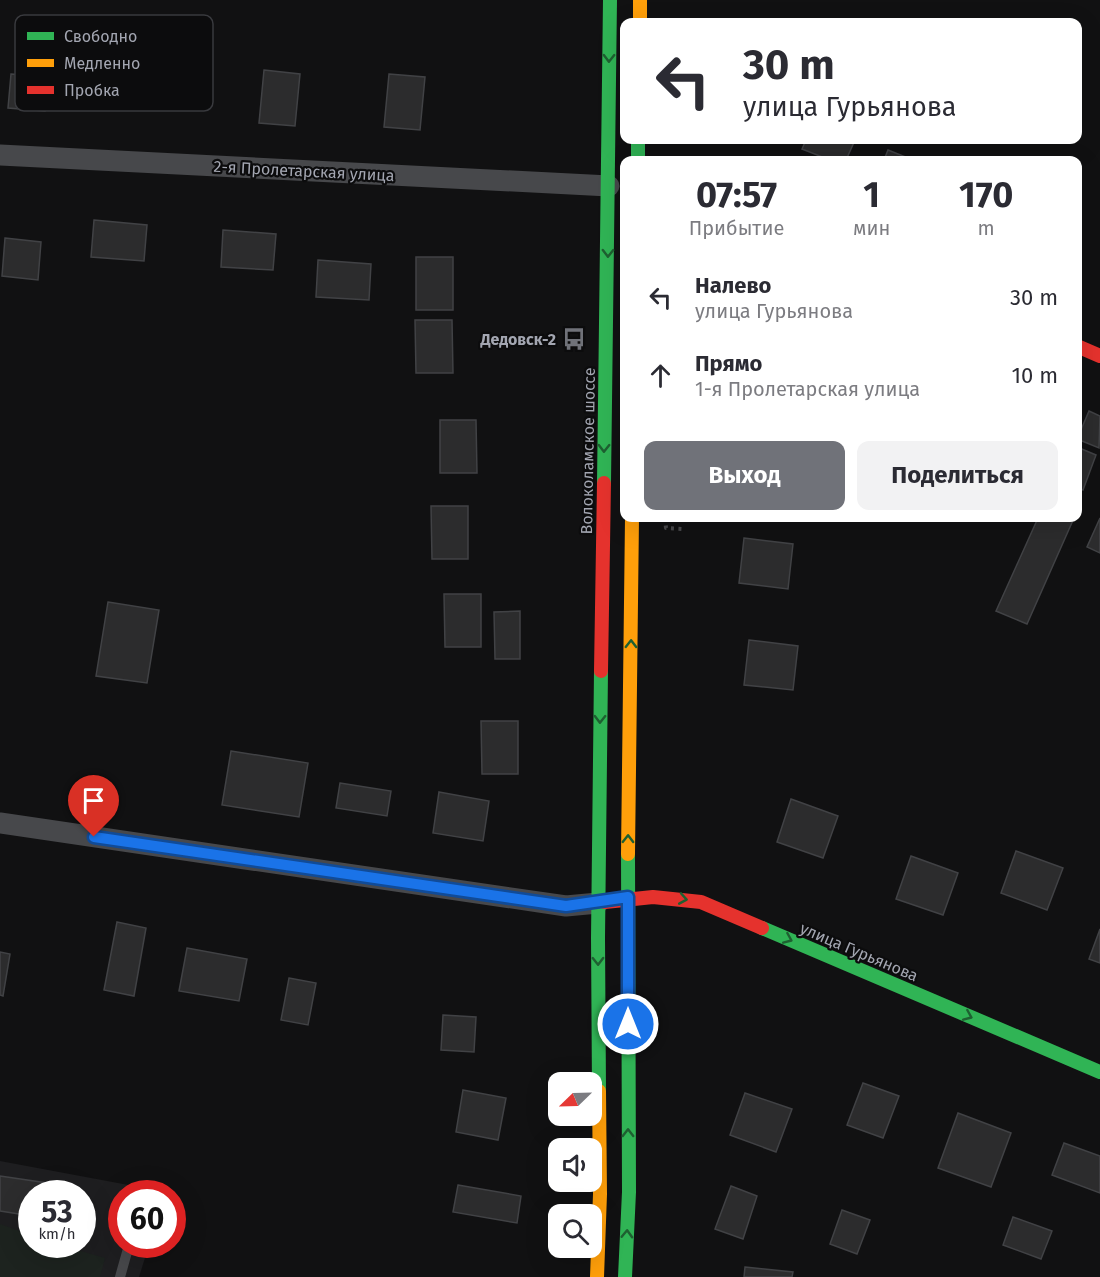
<!DOCTYPE html>
<html lang="ru">
<meta charset="utf-8">
<style>
:root{--surface:#fff;--page:#f2f2f3;--text:#2b2b33;--muted:#7c7c81;--accent:#707279}
body{margin:0;font-family:"Fira Sans",sans-serif;background:var(--page);color:var(--text);height:100vh;display:flex;flex-direction:column;font-size:22px;white-space:nowrap}
*{box-sizing:border-box;margin:0}
p{font-size:20px;color:var(--muted)}
.icon{flex:none;width:33px;height:33px;fill:none;stroke:currentColor;stroke-width:2;stroke-linecap:round;stroke-linejoin:round}
.map{position:relative;flex:1;overflow:hidden}
.side{position:absolute;left:620px;top:156px;width:462px;height:366px;display:flex;flex-direction:column;background:var(--surface);border-radius:12px;box-shadow:0 6px 24px #0002}
.side>*{flex:none}
.banner{position:absolute;left:620px;top:18px;width:462px;height:126px;border-radius:12px;box-shadow:0 6px 24px #0002;background:#fff;color:var(--text);overflow:hidden}
.needle{width:39px;rotate:247deg}
.controls{position:absolute;left:548px;top:1072px;display:grid;gap:12px}
.controls a{display:grid;place-items:center;width:54px;height:54px;border-radius:12px;background:var(--surface);box-shadow:0 6px 24px #0002;font-size:30px}
.speed{position:absolute;left:18px;top:1180px;display:flex;gap:12px;font-size:30px;font-weight:700;text-align:center}
.speed>*{display:grid;place-content:center;width:78px;height:78px;border-radius:50%;background:var(--surface);box-shadow:0 6px 24px #0002;line-height:1}
.speed small{font-size:15px;font-weight:400}
.speed .limit{border:9px solid #d22;background:#fff;color:#111}
.pin{position:absolute;display:grid;place-items:center;width:51px;height:51px;color:#fff;margin:-62px -26px;border-radius:50% 50% 50% 0;rotate:-45deg;box-shadow:0 0 6px #0007}
.pin .icon{rotate:45deg}
.me{position:absolute;width:66px;margin:-33px;rotate:0deg;stroke-linejoin:round;filter:drop-shadow(0 0 4px #0008)}
.turn{display:flex;align-items:center;gap:21px;height:126px;padding:0 24px;font-size:27px}
.turn .icon{width:78px;height:78px;stroke-width:2.5}
.turn b{display:block;font-size:42px;line-height:51px}
.eta{display:flex;justify-content:space-evenly;align-items:center;height:102px;text-align:center}
.eta b{font-size:36px;font-weight:700;line-height:42px}
.primary-button{display:flex;gap:12px;margin-top:auto;padding:12px 24px}
.primary-button a{flex:1;height:69px;border-radius:12px;background:var(--accent);color:#fff;font-size:24px;font-weight:700;line-height:69px;text-align:center}
.primary-button a+a{background:var(--page);color:var(--text)}
ul{padding:0;list-style:none}
li{display:flex;align-items:center;gap:18px;height:78px;padding:0 24px}
li div{flex:1}
li b{display:block;font-size:22px}
li em{font-style:normal}
.map>svg:first-child{display:block}
</style>
<div class="map">
<svg width="1100" height="1277" viewBox="0 0 1100 1277">
<rect width="100%" height="100%" fill="#111112"/>
<!-- built -->
<path fill="#1e1e20" fill-rule="evenodd" d="M0,1161L166,1192L165,1194H122V1245H149L139,1277H0ZM32,1194H82V1245H32Z"/>
<!-- green -->
<polygon fill="#1d231f" points="0,1224 31,1235 32,1245 60,1245 105,1258 100,1277 0,1277"/>
<!-- building -->
<g fill="#2c2c2d" stroke="#414245" stroke-width="1.5">
<polygon points="264,70 300,74 295,126 259,123"/>
<polygon points="11,74 48,77 45,111 8,108"/>
<polygon points="389,74 425,77 420,130 384,127"/>
<polygon points="806,140 855,140 846,160 830,160 802,149"/>
<polygon points="888,150 913,160 884,160"/>
<polygon points="94,220 147,225 144,261 91,257"/>
<polygon points="223,230 276,234 273,270 221,267"/>
<polygon points="5,238 41,242 38,280 2,276"/>
<rect x="416" y="257" width="37" height="53"/>
<polygon points="318,260 371,264 369,300 316,297"/>
<polygon points="415,320 452,320 453,373 416,373"/>
<polygon points="1089,411 1100,416 1099,448 1077,439"/>
<polygon points="440,420 476,420 477,473 440,473"/>
<polygon points="1077,447 1096,455 1083,490 1077,488"/>
<polygon points="431,506 468,506 468,559 432,559"/>
<polygon points="1038,518 1074,518 1027,624 996,611"/>
<polygon points="1100,518 1100,553 1087,547"/>
<polygon points="744,538 793,544 788,589 739,583"/>
<polygon points="444,594 481,594 481,647 445,647"/>
<polygon points="108,602 159,610 147,683 96,676"/>
<polygon points="520,611 520,659 495,659 494,612"/>
<polygon points="749,640 798,646 793,690 744,685"/>
<polygon points="481,721 518,721 518,774 482,774"/>
<polygon points="231,751 308,763 299,817 222,805"/>
<polygon points="340,783 391,791 387,816 336,808"/>
<polygon points="439,792 489,801 483,841 433,833"/>
<polygon points="791,799 838,816 823,858 777,842"/>
<polygon points="1016,851 1063,868 1047,910 1001,893"/>
<polygon points="911,856 958,873 943,915 896,899"/>
<polygon points="117,922 146,928 134,996 104,990"/>
<polygon points="1100,929 1100,963 1089,959"/>
<polygon points="187,948 247,959 239,1001 179,991"/>
<polygon points="0,952 10,954 3,996 0,995"/>
<polygon points="289,978 316,983 308,1025 281,1020"/>
<polygon points="443,1015 476,1017 474,1052 441,1050"/>
<polygon points="863,1083 899,1096 883,1138 847,1125"/>
<polygon points="463,1090 506,1098 498,1140 456,1132"/>
<polygon points="745,1093 792,1109 776,1152 730,1135"/>
<polygon points="958,1113 1011,1133 991,1187 938,1168"/>
<polygon points="1064,1143 1100,1156 1100,1193 1052,1175"/>
<polygon points="0,1176 54,1184 52,1194 32,1194 32,1216 0,1211"/>
<polygon points="458,1185 521,1196 517,1223 453,1212"/>
<polygon points="731,1186 757,1196 743,1239 715,1229"/>
<polygon points="842,1210 870,1220 857,1254 830,1244"/>
<polygon points="1013,1217 1052,1231 1041,1259 1003,1245"/>
<polygon points="745,1267 793,1272 792,1277 744,1277"/>
</g>
<g fill="none" stroke-linecap="round" stroke-linejoin="round">
<!-- path -->
<polyline stroke="#49494c" stroke-width="4" stroke-dasharray="3 4.5" stroke-linecap="butt" points="665,518 666,528 683,529"/>
<!-- lane -->
<polyline stroke="#47484b" stroke-width="10" points="120,1277 129,1245"/>
<!-- street -->
<g stroke="#47484b" stroke-width="21">
<polyline points="0,155 609,186"/>
<polyline points="0,823 566,906 598,903"/>
</g>
<!-- fast -->
<g stroke="#30b455" stroke-width="14">
<polyline points="638,140 638,160"/>
<polyline points="604,483 610,0"/>
<polyline points="762,928 1100,1072"/>
<polyline points="599,1091 598,938 601,671"/>
<polyline points="625,1277 629,1192 628,854"/>
</g>
<!-- slow -->
<g stroke="#ff9f0a" stroke-width="14">
<polyline points="640,0 640,22"/>
<polyline points="628,854 632,518"/>
<polyline points="597,1277 600,1194 599,1091"/>
</g>
<!-- jam -->
<g stroke="#e5322d" stroke-width="14">
<polyline points="1077,346 1100,356"/>
<polyline points="601,671 604,483"/>
<polyline points="605,902 653,897 701,902 762,928"/>
</g>
</g>
<!-- one-way arrows -->
<defs><path id="oneway-chevron" d="M-2-3.5L2.5 0L-2 3.5" fill="none" stroke-width="1.6" stroke-linecap="round" stroke-linejoin="round" transform="scale(1.5)"/></defs>
<g stroke="#1e6031">
<use href="#oneway-chevron" transform="translate(609 58) rotate(91)"/>
<use href="#oneway-chevron" transform="translate(608 253) rotate(91)"/>
<use href="#oneway-chevron" transform="translate(604 448) rotate(91)"/>
<use href="#oneway-chevron" transform="translate(631 644) rotate(-89)"/>
<use href="#oneway-chevron" transform="translate(600 719) rotate(91)"/>
<use href="#oneway-chevron" transform="translate(628 839) rotate(-89)"/>
<use href="#oneway-chevron" transform="translate(683 899) rotate(10)"/>
<use href="#oneway-chevron" transform="translate(788 939) rotate(23)"/>
<use href="#oneway-chevron" transform="translate(598 961) rotate(89)"/>
<use href="#oneway-chevron" transform="translate(968 1016) rotate(23)"/>
<use href="#oneway-chevron" transform="translate(628 1133) rotate(-90)"/>
<use href="#oneway-chevron" transform="translate(627 1234) rotate(-88)"/>
</g>
<g fill="none" stroke-linecap="round" stroke-linejoin="round">
<!-- route casing -->
<g stroke="#114b97" stroke-width="15">
<polyline id="route" points="94,837 566,906 628,897 628,1024"/>
</g>
<!-- route -->
<use href="#route" stroke="#1a73e8" stroke-width="10"/>
</g>
<!-- icons -->
<defs>
<g id="bus-bare" transform="scale(1.8)"><path d="M-5-6H5V4H4V6H2V4H-2V6H-4V4H-5ZM-3.5-4V0h7V-4ZM-3.5 1.2v1.5H-2V1.2ZM2 1.2v1.5H3.5V1.2Z" fill="#707279" stroke="#0c0c0d" stroke-width="2.5" paint-order="stroke"/></g>
</defs>
<g fill-rule="evenodd">
<use href="#bus-bare" x="574" y="339"/>
</g>
<g text-anchor="middle" dominant-baseline="central" stroke-width="4.5" stroke-linejoin="round" paint-order="stroke">
<!-- street labels -->
<g font-size="16" fill="#a3a6b1" stroke="#0c0c0d">
<text transform="translate(304 171) rotate(3)">2-я Пролетарская улица</text>
<text transform="translate(588 451) rotate(-89)">Волоколамское шоссе</text>
<text transform="translate(859 952) rotate(23)">улица Гурьянова</text>
</g>
<!-- poi labels -->
<g font-size="16" font-weight="bold" fill="#a3a6b1" stroke="#0c0c0d" text-anchor="end">
<text x="556" y="339">Дедовск-2</text>
</g>
</g>
<!-- legend -->
<rect x="15" y="15" width="198" height="96" rx="9" fill="#0c0c0d" stroke="#393a3e" stroke-width="1.5"/>
<rect x="27" y="32" width="27" height="8" fill="#30b455"/>
<rect x="27" y="59" width="27" height="8" fill="#ff9f0a"/>
<rect x="27" y="86" width="27" height="8" fill="#e5322d"/>
<g font-size="16" fill="#a3a6b1">
<text x="64" y="42">Свободно</text>
<text x="64" y="69">Медленно</text>
<text x="64" y="96">Пробка</text>
</g>
</svg>
<div class="controls">
<a><svg class="needle" viewBox="-14 -14 28 28"><path d="M0-13l5 13h-10z" fill="#e53935"/><path d="M0 13l5-13h-10z" fill="#7c7c81"/></svg></a>
<a><svg class="icon" aria-label="sound" viewBox="0 0 24 24"><path d="M4 9h4l5-4v14l-5-4H4zM17 9q2 3 0 6"/></svg></a>
<a><svg class="icon" aria-label="search" viewBox="0 0 24 24"><circle cx="10" cy="10" r="6"/><path d="M15 15l6 6"/></svg></a>
</div>
<div class="speed"><div>53<small>km/h</small></div><div class="limit">60</div></div>
<div class="pin" style="left:94px;top:837px;background:#d93025"><svg class="icon" aria-label="arrive" viewBox="0 0 24 24"><path d="M6 21V4h12l-3 4 3 4H6"/></svg></div>
<svg class="me" style="left:628px;top:1024px" viewBox="-20 -20 40 40"><circle r="17" fill="#1a73e8" stroke="#fff" stroke-width="3"/><path d="M0-11L8 9 0 5-8 9z" fill="#fff"/></svg>
<div class="banner">
<div class="turn"><svg class="icon" aria-label="left" viewBox="0 0 24 24"><path d="M17 20v-9H6M10 6l-5 5 5 5"/></svg><div><b>30 m</b>улица Гурьянова</div></div>
</div>
<section class="side">
<div class="eta">
<div><b>07:57</b><p>Прибытие</p></div>
<div><b>1</b><p>мин</p></div>
<div><b>170</b><p>m</p></div>
</div>
<ul>
<li><svg class="icon" aria-label="left" viewBox="0 0 24 24"><path d="M17 20v-9H6M10 6l-5 5 5 5"/></svg><div><b>Налево</b><p>улица Гурьянова</p></div><em>30 m</em></li>
<li><svg class="icon" aria-label="ahead" viewBox="0 0 24 24"><path d="M12 20V5M6 11l6-6 6 6"/></svg><div><b>Прямо</b><p>1-я Пролетарская улица</p></div><em>10 m</em></li>
</ul>
<div class="primary-button"><a>Выход</a><a>Поделиться</a></div>
</section>
</div>
